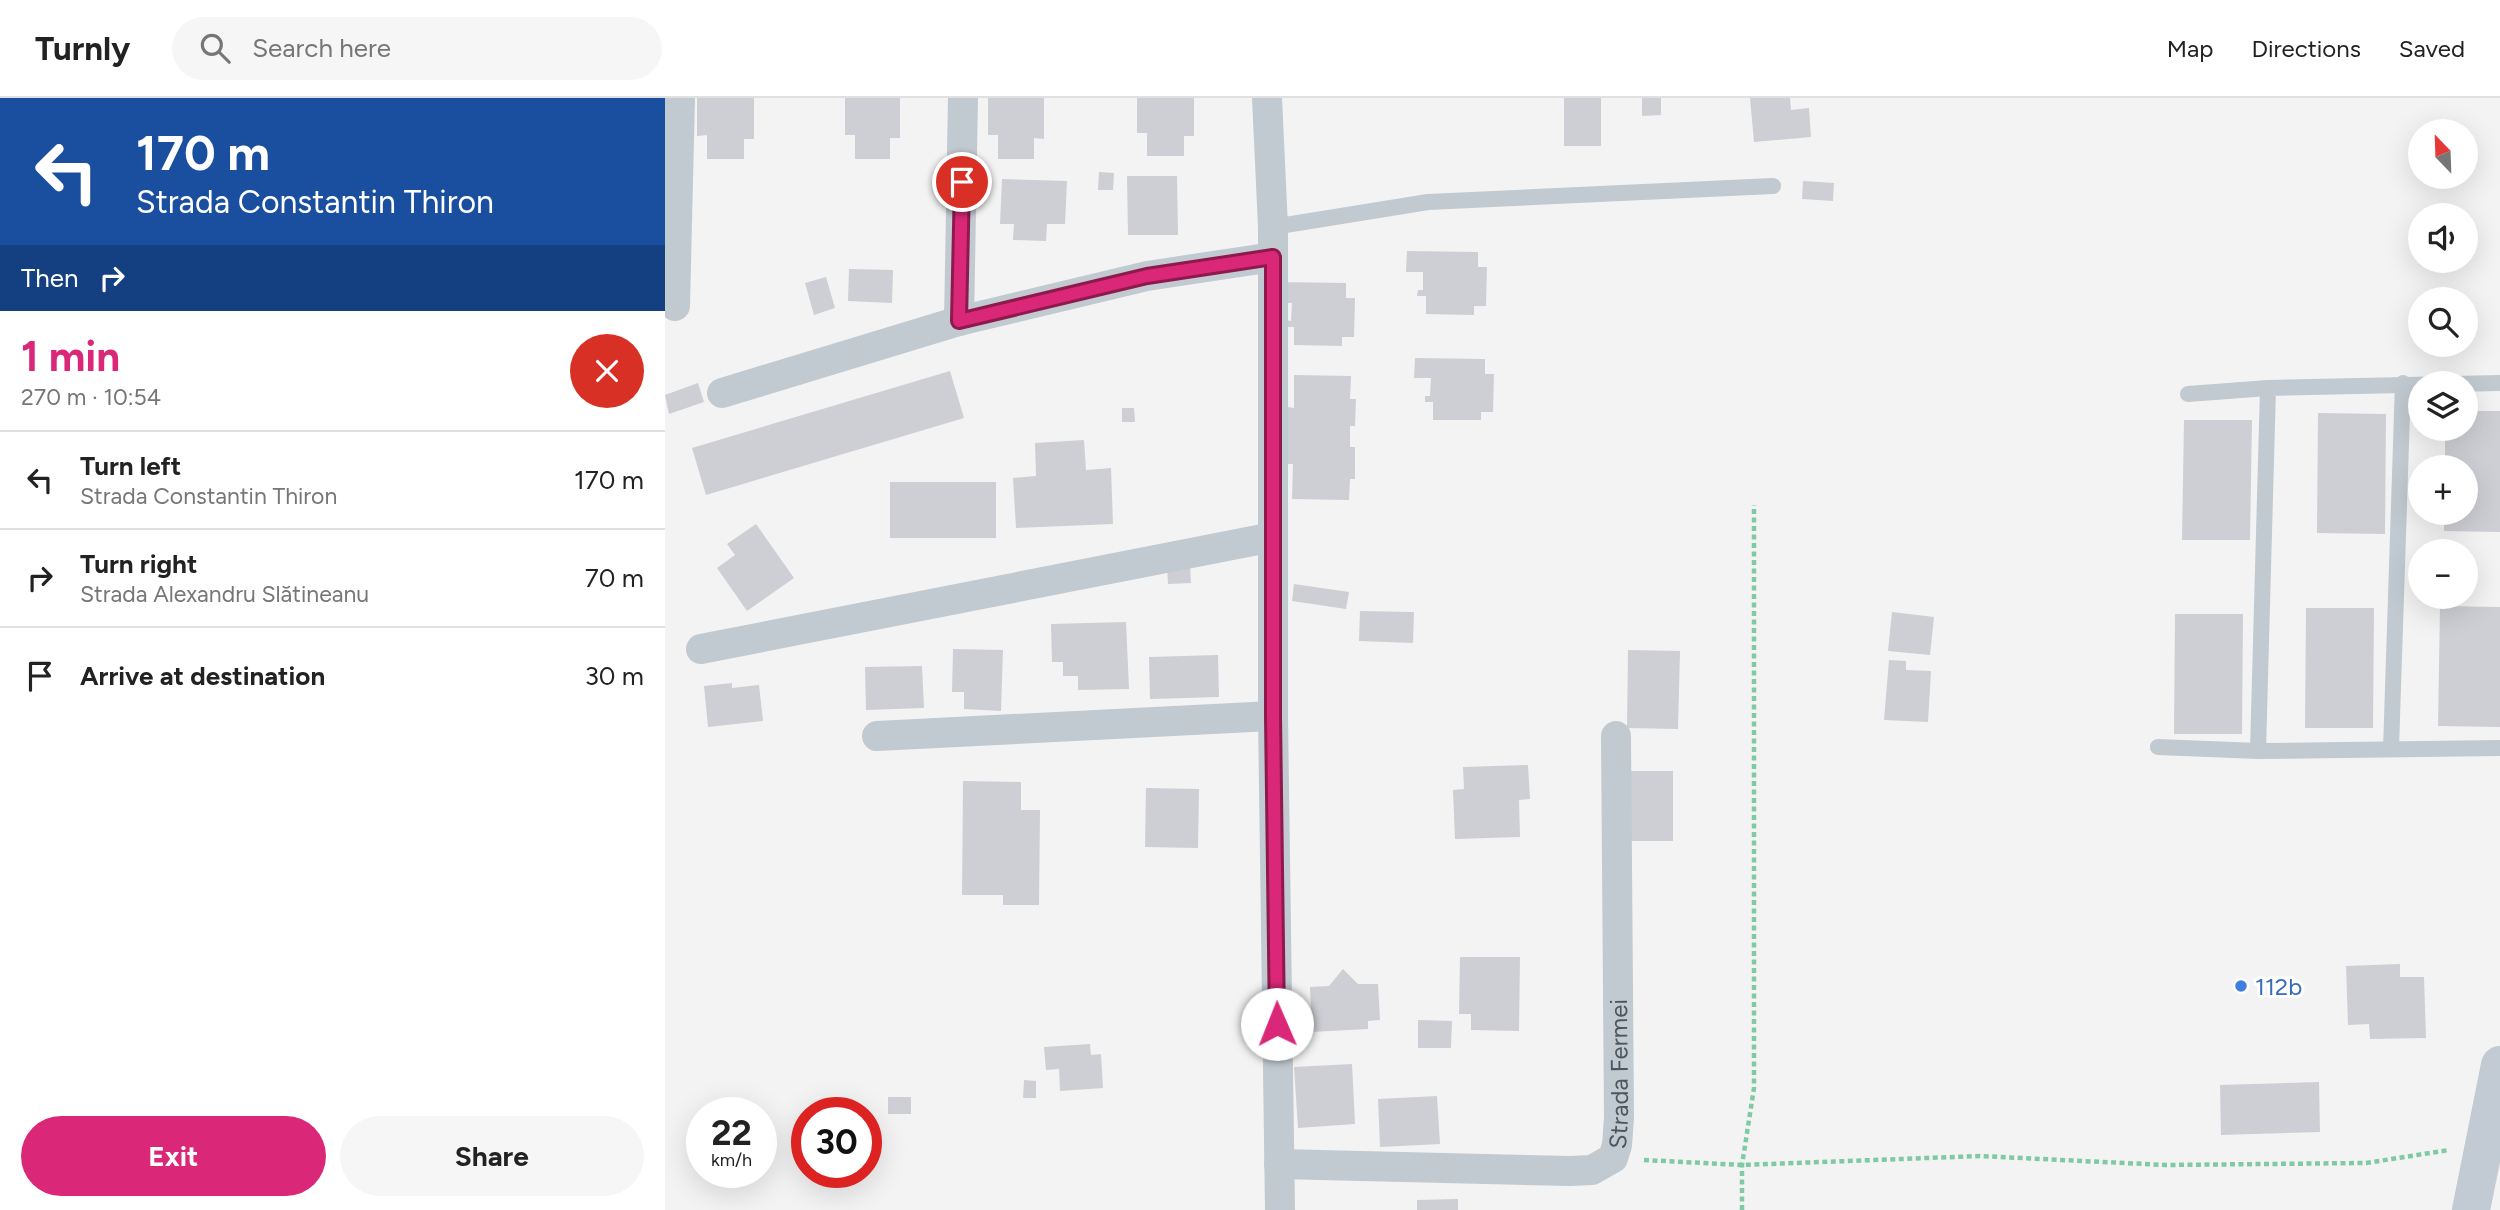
<!DOCTYPE html>
<meta charset="utf-8">
<style>
:root{--surface:#fff;--page:#f6f6f6;--text:#222;--muted:#767676;--line:#e0e0e0;--accent:#db2777}
body{margin:0;font-family:Figtree,sans-serif;background:var(--page);color:var(--text);height:100vh;display:flex;flex-direction:column;font-size:26px;white-space:nowrap}
*{box-sizing:border-box;margin:0}
p{font-size:23px;color:var(--muted)}
.icon{flex:none;width:38px;height:38px;fill:none;stroke:currentColor;stroke-width:2;stroke-linecap:round;stroke-linejoin:round}
.map{position:relative;flex:1;overflow:hidden}
.drawer{display:flex;flex-direction:column;background:var(--surface);width:665px}
.drawer>*{flex:none}
.top-card{background:#1a4fa0;color:#fff;overflow:hidden}
.needle{width:46px;rotate:337deg}
.tools{position:absolute;left:1743px;top:21px;display:grid;gap:14px}
.tools a{display:grid;place-items:center;width:70px;height:70px;border-radius:50%;background:var(--surface);box-shadow:0 7px 28px #0002;font-size:35px}
.speed{position:absolute;left:21px;top:999px;display:flex;gap:14px;font-size:35px;font-weight:700;text-align:center}
.speed>*{display:grid;place-content:center;width:91px;height:91px;border-radius:50%;background:var(--surface);box-shadow:0 7px 28px #0002;line-height:1}
.speed small{font-size:18px;font-weight:400}
.speed .limit{border:10px solid #d22;background:#fff;color:#111}
.pin{position:absolute;display:grid;place-items:center;width:60px;height:60px;color:#fff;margin:-30px;border:4px solid #fff;border-radius:50%;box-shadow:0 2px 7px #0007}
.me{position:absolute;width:77px;margin:-38px;rotate:359deg;stroke-linejoin:round;filter:drop-shadow(0 0 5px #0008)}
.turn{display:flex;align-items:center;gap:24px;height:147px;padding:0 21px;font-size:32px}
.turn .icon{width:91px;height:91px;stroke-width:2.5}
.turn b{display:block;font-size:49px;line-height:60px}
.then{display:flex;align-items:center;height:66px;padding:0 21px;background:#0003;gap:14px;font-size:26px}
.round{display:grid;place-items:center;flex:none;width:74px;height:74px;border-radius:37px;background:var(--page)}
.overview{display:flex;align-items:center;justify-content:space-between;height:119px;padding:0 21px}
h1{font-size:42px;font-weight:700;line-height:52px;color:var(--accent)}
.cta{display:flex;gap:14px;margin-top:auto;padding:14px 21px}
.cta a{flex:1;height:80px;border-radius:42px;background:var(--accent);color:#fff;font-size:28px;font-weight:700;line-height:80px;text-align:center}
.cta a+a{background:var(--page);color:var(--text)}
ul{padding:0;list-style:none}
li{display:flex;align-items:center;gap:21px;height:98px;padding:0 21px;border-top:2px solid var(--line)}
li div{flex:1}
li b{display:block;font-size:26px}
li em{font-style:normal}
header{display:flex;align-items:center;gap:42px;box-sizing:border-box;height:98px;padding:0 35px;background:var(--surface);border-bottom:2px solid var(--line)}
header strong{font-size:33px}
nav{display:flex;gap:38px;margin-inline-start:auto;font-size:24px}
.search{width:490px;height:63px;background:var(--page);display:flex;align-items:center;gap:18px;box-sizing:border-box;padding:0 24px;border-radius:38px;color:var(--muted);font-size:26px}
main{display:flex;flex:1;min-height:0}
.map>svg:first-child{display:block}
</style>
<header>
<strong>Turnly</strong>
<div class="search"><svg class="icon" aria-label="search" viewBox="0 0 24 24"><circle cx="10" cy="10" r="6"/><path d="M15 15l6 6"/></svg>Search here</div>
<nav><a>Map</a><a>Directions</a><a>Saved</a></nav>
</header>
<main>
<section class="drawer">
<div class="top-card">
<div class="turn"><svg class="icon" aria-label="left" viewBox="0 0 24 24"><path d="M17 20v-9H6M10 6l-5 5 5 5"/></svg><div><b>170 m</b>Strada Constantin Thiron</div></div>
<div class="then">Then<svg class="icon" aria-label="right" viewBox="0 0 24 24"><path d="M7 20v-9h11M14 6l5 5-5 5"/></svg></div>
</div>
<div class="overview"><div><h1>1 min</h1><p>270 m · 10:54</p></div><a class="round" style="background:#d93025;color:#fff"><svg class="icon" aria-label="close" viewBox="0 0 24 24"><path d="M6 6l12 12M18 6L6 18"/></svg></a></div>
<ul>
<li><svg class="icon" aria-label="left" viewBox="0 0 24 24"><path d="M17 20v-9H6M10 6l-5 5 5 5"/></svg><div><b>Turn left</b><p>Strada Constantin Thiron</p></div><em>170 m</em></li>
<li><svg class="icon" aria-label="right" viewBox="0 0 24 24"><path d="M7 20v-9h11M14 6l5 5-5 5"/></svg><div><b>Turn right</b><p>Strada Alexandru Slătineanu</p></div><em>70 m</em></li>
<li><svg class="icon" aria-label="arrive" viewBox="0 0 24 24"><path d="M6 21V4h12l-3 4 3 4H6"/></svg><div><b>Arrive at destination</b></div><em>30 m</em></li>
</ul>
<div class="cta"><a>Exit</a><a>Share</a></div>
</section>
<div class="map">
<svg width="1835" height="1112" viewBox="0 0 1835 1112">
<rect width="100%" height="100%" fill="#f4f3f3"/>
<!-- building -->
<g fill="#cdcfd4">
<polygon points="32,0 89,0 89,41 79,41 79,61 42,61 42,37 32,38"/>
<polygon points="180,0 235,0 235,40 225,40 225,61 190,61 190,37 180,37"/>
<polygon points="323,0 379,0 379,41 369,40 369,61 333,61 333,37 323,37"/>
<polygon points="472,0 529,0 529,38 519,38 519,58 482,58 482,35 472,35"/>
<rect x="899" y="0" width="37" height="48"/>
<polygon points="977,0 996,0 996,17 977,18"/>
<polygon points="1085,0 1125,0 1126,12 1144,10 1146,39 1089,44"/>
<polygon points="434,74 449,75 448,92 433,92"/>
<polygon points="462,78 512,78 513,137 463,137"/>
<polygon points="337,81 402,83 400,126 382,126 381,143 348,142 349,126 335,126"/>
<polygon points="1138,83 1169,85 1168,103 1137,101"/>
<polygon points="742,153 813,154 813,169 822,169 821,208 809,208 809,217 761,216 761,198 752,198 753,192 758,192 758,174 741,174"/>
<polygon points="184,171 228,172 227,205 183,203"/>
<polygon points="161,179 170,210 149,217 140,185"/>
<polygon points="610,184 681,185 681,200 690,200 689,239 677,239 677,248 629,247 629,229 621,229 621,222 626,223 627,205 610,205"/>
<polygon points="750,260 820,261 820,276 829,276 828,314 816,314 816,322 768,322 768,304 760,304 760,298 765,298 766,280 749,280"/>
<polygon points="285,273 299,320 41,397 27,350"/>
<polygon points="629,277 686,278 685,301 691,301 690,328 685,328 685,349 690,349 690,381 685,381 684,402 627,401 628,366 620,366 622,309 629,310"/>
<polygon points="33,285 39,304 4,316 0,297"/>
<polygon points="457,310 469,310 470,324 457,324"/>
<polygon points="1801,313 1835,313 1835,434 1779,433 1779,415 1801,415 1801,369 1780,369 1780,331 1801,331"/>
<polygon points="1653,315 1721,316 1720,436 1652,435"/>
<polygon points="1519,322 1587,322 1585,442 1517,442"/>
<polygon points="419,342 421,372 446,370 448,426 351,430 348,380 371,378 370,345"/>
<rect x="225" y="384" width="106" height="56"/>
<polygon points="91,426 129,480 82,513 52,470 70,457 62,446"/>
<polygon points="525,468 526,485 503,486 502,469"/>
<polygon points="629,486 684,494 681,511 627,503"/>
<polygon points="1775,508 1835,509 1835,629 1773,628"/>
<polygon points="1641,510 1709,510 1708,630 1640,630"/>
<polygon points="695,513 749,514 748,545 694,543"/>
<polygon points="1227,514 1269,519 1265,557 1223,553"/>
<polygon points="1510,516 1578,516 1577,636 1509,636"/>
<polygon points="461,524 464,591 413,592 413,578 398,578 398,564 387,564 386,526"/>
<polygon points="288,551 338,552 336,613 299,611 299,594 287,594"/>
<polygon points="963,552 1015,553 1013,631 962,630"/>
<polygon points="553,557 554,599 485,601 484,559"/>
<polygon points="1224,562 1241,563 1241,572 1266,573 1263,624 1219,622"/>
<polygon points="257,568 259,610 201,612 200,569"/>
<polygon points="67,585 67,590 94,587 98,623 43,629 39,588"/>
<polygon points="863,667 865,701 854,702 855,739 790,741 788,692 799,691 798,669"/>
<polygon points="963,673 1008,673 1008,743 962,743"/>
<polygon points="298,683 356,684 356,712 375,712 374,807 338,807 338,797 297,797"/>
<polygon points="481,690 534,691 533,750 480,749"/>
<polygon points="795,859 855,859 854,933 806,932 806,916 794,916"/>
<polygon points="1735,866 1735,879 1759,879 1761,940 1705,941 1704,926 1683,927 1681,868"/>
<polygon points="678,871 693,886 713,886 715,922 703,923 703,931 647,934 645,889 664,888"/>
<polygon points="753,922 787,923 786,950 753,950"/>
<polygon points="425,946 426,957 436,956 438,990 395,993 394,971 381,972 379,949"/>
<polygon points="687,966 690,1026 633,1030 629,969"/>
<polygon points="359,982 371,983 371,1000 358,1000"/>
<polygon points="1654,984 1655,1034 1556,1037 1555,987"/>
<polygon points="772,998 775,1046 715,1049 713,1001"/>
<rect x="223" y="999" width="23" height="17"/>
<polygon points="793,1101 793,1112 752,1112 752,1102"/>
</g>
<g fill="none" stroke-linecap="round" stroke-linejoin="round">
<!-- path -->
<g stroke="#80c9a5" stroke-width="4.5" stroke-dasharray="5 3.5" stroke-linecap="butt">
<polyline points="979,1062 1077,1067 1315,1058 1500,1067 1701,1065 1784,1052"/>
<polyline points="1077,1112 1077,1067 1089,990 1089,407"/>
</g>
<!-- lane -->
<g stroke="#c1cad0" stroke-width="16">
<polyline points="608,129 763,104 1108,88"/>
<polyline points="1835,285 1603,290 1593,653 1835,650"/>
<polyline points="1523,296 1603,290"/>
<polyline points="1493,649 1593,653"/>
<polyline points="1726,651 1738,285"/>
</g>
<!-- street -->
<g stroke="#c1cad0" stroke-width="30">
<polyline points="602,0 608,129 608,618 615,1112"/>
<polyline points="10,208 15,0"/>
<polyline points="294,223 298,0"/>
<polyline points="57,295 294,223 482,178 608,159"/>
<polyline points="36,551 608,439"/>
<polyline points="212,638 608,618"/>
<path id="s1" d="M614,1066L905,1073L927,1072L948,1060L952,1047L954,1020L951,638"/>
</g>
<!-- secondary -->
<polyline stroke="#c2cbd4" stroke-width="38" points="1806,1112 1835,967"/>
</g>
<g fill="none" stroke-linecap="round" stroke-linejoin="round">
<!-- route casing -->
<g stroke="#8e194d" stroke-width="18">
<polyline id="route" points="297,84 294,223 482,178 608,159 608,618 612,926"/>
</g>
<!-- route -->
<use href="#route" stroke="#db2777" stroke-width="12"/>
</g>
<!-- markers -->
<circle fill="#3f7fe0" stroke="#fff" stroke-width="2.5" cx="1576" cy="888" r="7"/>
<g text-anchor="middle" dominant-baseline="central" stroke-width="6" stroke-linejoin="round" paint-order="stroke">
<!-- shop labels -->
<g font-size="24" fill="#366cbe" stroke="#fff" text-anchor="start">
<text x="1590" y="888">112b</text>
</g>
<!-- street labels -->
<g font-size="24" fill="#4b565f" stroke="#fff">
<text stroke="none"><textPath href="#s1" startOffset="422">Strada Fermei</textPath></text>
</g>
</g>
</svg>
<div class="tools">
<a><svg class="needle" viewBox="-14 -14 28 28"><path d="M0-13l5 13h-10z" fill="#e53935"/><path d="M0 13l5-13h-10z" fill="#767676"/></svg></a>
<a><svg class="icon" aria-label="sound" viewBox="0 0 24 24"><path d="M4 9h4l5-4v14l-5-4H4zM17 9q2 3 0 6"/></svg></a>
<a><svg class="icon" aria-label="search" viewBox="0 0 24 24"><circle cx="10" cy="10" r="6"/><path d="M15 15l6 6"/></svg></a>
<a><svg class="icon" aria-label="layers" viewBox="0 0 24 24"><path d="M12 4l9 5-9 5-9-5zM3 14l9 5 9-5"/></svg></a>
<a>+</a>
<a>−</a>
</div>
<div class="speed"><div>22<small>km/h</small></div><div class="limit">30</div></div>
<div class="pin" style="left:297px;top:84px;background:#d93025"><svg class="icon" aria-label="arrive" viewBox="0 0 24 24"><path d="M6 21V4h12l-3 4 3 4H6"/></svg></div>
<svg class="me" style="left:612px;top:926px" viewBox="-20 -20 40 40"><circle r="19" fill="#fff"/><path d="M0-13L10 11 0 6-10 11z" fill="#db2777"/></svg>
</div>
</main>
